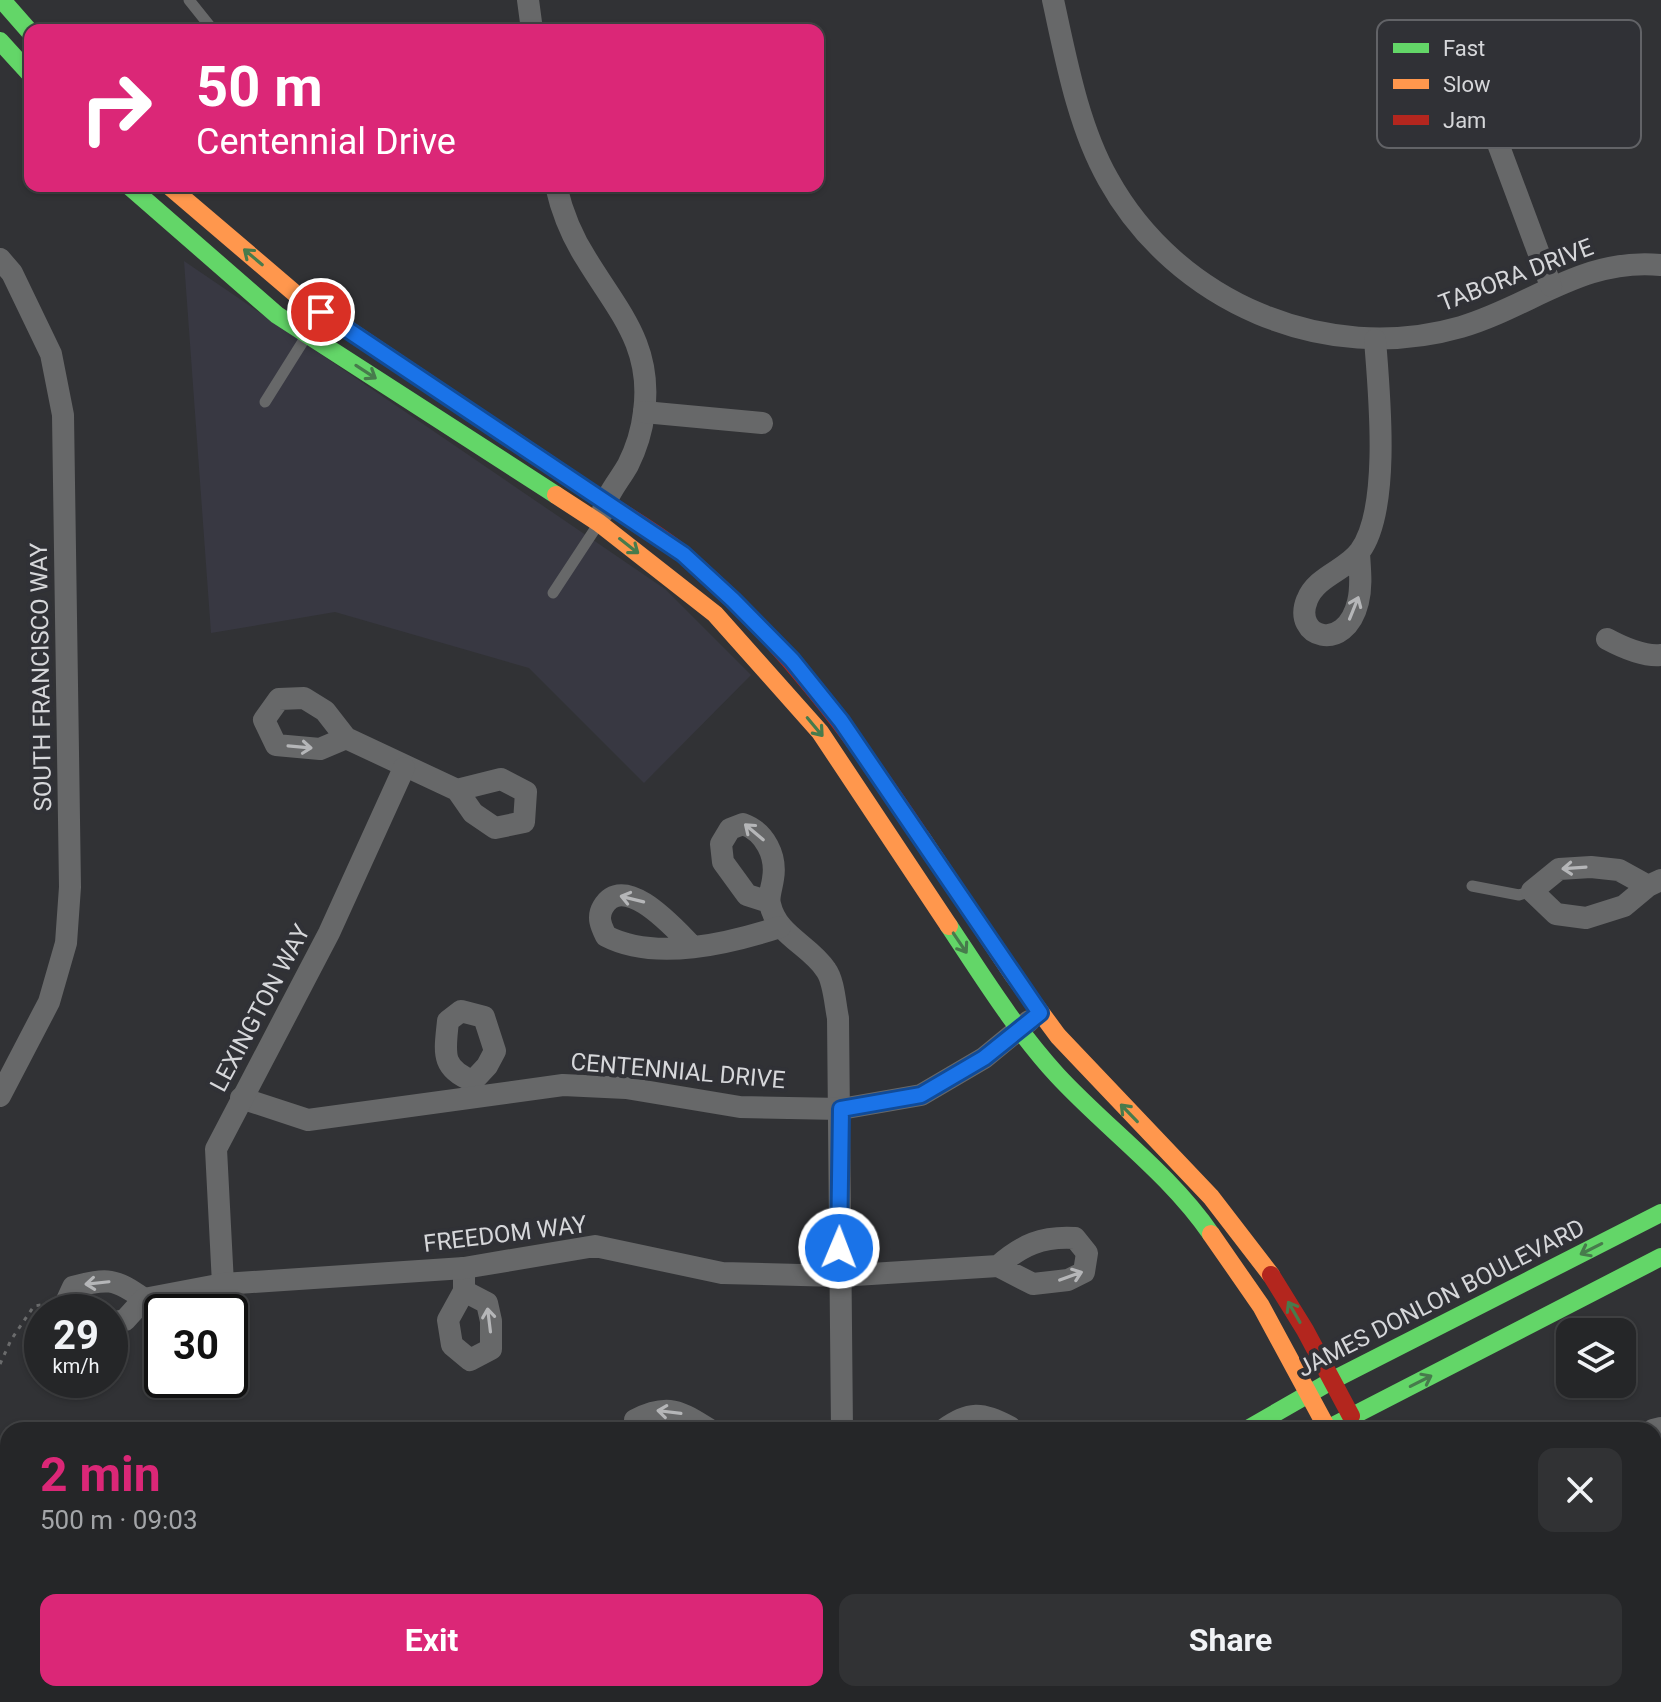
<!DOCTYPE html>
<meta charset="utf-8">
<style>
:root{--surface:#252628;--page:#313234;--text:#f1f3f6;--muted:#a3a5a8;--line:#424345;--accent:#db2777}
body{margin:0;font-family:Roboto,sans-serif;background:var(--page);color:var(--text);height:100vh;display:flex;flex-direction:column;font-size:30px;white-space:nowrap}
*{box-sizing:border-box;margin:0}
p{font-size:26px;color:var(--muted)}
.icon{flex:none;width:44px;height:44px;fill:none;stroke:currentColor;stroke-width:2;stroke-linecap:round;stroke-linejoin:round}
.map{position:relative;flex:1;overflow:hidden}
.side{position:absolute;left:0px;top:1422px;width:1662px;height:280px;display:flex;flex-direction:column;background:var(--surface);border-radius:24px 24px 0 0;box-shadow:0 2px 6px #0004,0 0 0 2px var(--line)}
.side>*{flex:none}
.banner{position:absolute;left:24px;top:24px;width:800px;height:168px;border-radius:16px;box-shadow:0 2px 6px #0004,0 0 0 2px var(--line);background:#db2777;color:#fff;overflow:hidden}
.controls{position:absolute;left:1556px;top:1318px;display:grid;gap:16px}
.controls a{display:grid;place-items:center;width:80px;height:80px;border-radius:16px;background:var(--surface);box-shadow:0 2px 6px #0004,0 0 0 2px var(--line);font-size:40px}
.speed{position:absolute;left:24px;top:1294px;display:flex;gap:16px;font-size:40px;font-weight:700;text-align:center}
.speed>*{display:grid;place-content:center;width:104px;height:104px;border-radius:50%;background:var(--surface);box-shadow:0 2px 6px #0004,0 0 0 2px var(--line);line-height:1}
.speed small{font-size:20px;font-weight:400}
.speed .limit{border:4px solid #111;border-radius:12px;background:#fff;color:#111}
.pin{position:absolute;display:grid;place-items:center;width:68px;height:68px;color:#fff;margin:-34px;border:4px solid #fff;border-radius:50%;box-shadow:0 2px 8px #0007}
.me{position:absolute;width:88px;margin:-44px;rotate:1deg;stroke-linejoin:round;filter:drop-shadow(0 0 6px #0008)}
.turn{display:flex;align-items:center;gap:28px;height:168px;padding:0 40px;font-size:36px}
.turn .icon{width:104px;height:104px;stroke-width:2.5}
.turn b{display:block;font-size:56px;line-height:68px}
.round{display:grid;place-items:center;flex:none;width:84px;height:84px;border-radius:16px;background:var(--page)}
.head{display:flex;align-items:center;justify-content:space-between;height:136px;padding:0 40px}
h1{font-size:48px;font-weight:700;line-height:60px;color:var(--accent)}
.action{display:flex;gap:16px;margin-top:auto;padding:16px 40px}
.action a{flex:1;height:92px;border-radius:16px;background:var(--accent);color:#fff;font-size:32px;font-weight:700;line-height:92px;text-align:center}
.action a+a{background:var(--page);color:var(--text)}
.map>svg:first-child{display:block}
</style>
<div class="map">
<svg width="1661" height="1702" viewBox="0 0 1661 1702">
<rect width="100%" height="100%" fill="#313235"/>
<!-- built -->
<polygon fill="#383842" points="184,261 665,589 751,675 644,783 529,668 335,612 211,633"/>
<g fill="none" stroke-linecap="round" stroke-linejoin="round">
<!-- path -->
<polyline stroke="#6a6b6c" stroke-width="3" stroke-dasharray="4 6" stroke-linecap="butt" points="0,1364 11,1340 34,1306 47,1304"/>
<!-- lane -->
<g stroke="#676869" stroke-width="11">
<polyline points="189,0 213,30"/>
<polyline points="265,402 307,335"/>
<polyline points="553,593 599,523"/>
<polyline points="1472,886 1519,895 1532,891"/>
</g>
<!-- street -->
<g stroke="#676869" stroke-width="22">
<polyline points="528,0 532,30"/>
<path d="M1053,0C1066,59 1078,126 1108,179C1176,302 1325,366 1461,327C1530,307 1583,257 1661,265"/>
<polyline points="1488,117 1551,286"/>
<path d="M556,186C562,212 572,237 587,260C618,311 653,346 644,412C642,430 636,449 628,465C619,481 606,495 602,513"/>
<polyline points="0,259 12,273 51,354 63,415 70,887 66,943 49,1002 0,1096"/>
<polyline points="644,412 762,423"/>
<path d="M1359,553C1360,570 1362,586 1358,602C1345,655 1292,637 1307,600C1316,576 1347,570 1360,551C1391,509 1379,391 1375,340"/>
<path d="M1607,639C1622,647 1643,657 1661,655"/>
<polyline points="346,738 320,749 276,745 264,720 279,699 304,698 325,711 346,738 457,790 473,813 495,828 524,822 526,792 501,779 457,790"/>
<polyline points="1648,886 1619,870 1591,867 1559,869 1532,891 1556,914 1586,918 1624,906 1648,886 1661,880"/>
<path d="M769,902L747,895L723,862L721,844L730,829L743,824C765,832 777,856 773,879C772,887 768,897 770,904C777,936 810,945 826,970C834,981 835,1004 838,1018L842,1430"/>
<path d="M692,946C676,930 624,870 603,907C597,917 601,926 606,936C656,962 730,943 780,927"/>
<path d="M461,1011L484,1017L495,1051L487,1066L473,1081C440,1068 445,1052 448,1021Z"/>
<polyline points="241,1098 308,1120 563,1085 626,1088 740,1107 841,1109 921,1095 984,1058 1029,1021"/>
<polyline points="223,1284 216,1149 329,933 404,768"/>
<polyline points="464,1291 487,1303 491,1321 491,1349 470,1360 452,1345 448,1320 464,1291 464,1268"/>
<path d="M72,1312L67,1300L73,1287C108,1278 114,1278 144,1299"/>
<path d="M110,1323L125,1320L144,1299L223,1284L464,1268L595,1246L722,1273L839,1276L998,1266L1033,1284L1068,1280L1084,1272L1087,1253L1075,1238C1042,1236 1022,1245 998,1266"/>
<path d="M635,1430V1420C668,1403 680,1411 710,1430"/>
<path d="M943,1430C971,1411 980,1412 1010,1427L1011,1430"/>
<polyline points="1653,1430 1661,1428"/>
<polyline points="0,1568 8,1564"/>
<polyline points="1654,1660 1661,1645"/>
<polyline points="669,1694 683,1702"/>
<polyline points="555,1702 560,1694"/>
<polyline points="1186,1702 1189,1694"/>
<polyline points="1422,1702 1440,1694"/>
</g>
<!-- fast -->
<g stroke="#63d668" stroke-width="18">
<polyline points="2,0 30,32"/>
<polyline points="0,41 30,74"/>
<polyline points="129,186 277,315 556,495"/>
<path d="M949,926C983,977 1015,1029 1057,1075C1107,1129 1169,1173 1211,1234"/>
<polyline points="1333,1426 1661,1257"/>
<polyline points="1246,1430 1333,1380 1661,1213"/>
</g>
<!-- slow -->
<g stroke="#ff974d" stroke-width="18">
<polyline points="169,186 298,296 598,497"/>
<polyline points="556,495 599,523 715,614 820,732 949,926"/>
<polyline points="921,837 1013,975 1058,1036 1211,1197 1271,1275"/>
<polyline points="1211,1234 1261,1306 1327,1428"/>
<polyline points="933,1702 941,1694"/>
<polyline points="981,1702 990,1694"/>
</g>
<!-- jam -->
<g stroke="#b3261e" stroke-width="18">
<path d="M598,497C626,516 658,533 684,555C779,635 853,735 921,837"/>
<polyline points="1271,1275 1305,1330 1351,1416"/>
</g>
</g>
<!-- one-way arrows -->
<defs><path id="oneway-shaft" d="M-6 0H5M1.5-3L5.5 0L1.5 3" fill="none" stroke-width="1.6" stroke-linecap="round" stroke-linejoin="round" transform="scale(2)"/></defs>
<g stroke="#477b4c">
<use href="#oneway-shaft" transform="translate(253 257) rotate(-140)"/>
<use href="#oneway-shaft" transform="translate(366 372) rotate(33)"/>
<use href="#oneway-shaft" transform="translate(629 546) rotate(38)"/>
<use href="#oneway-shaft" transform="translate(815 727) rotate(50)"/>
<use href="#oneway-shaft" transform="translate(960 943) rotate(56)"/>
<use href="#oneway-shaft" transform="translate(1129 1113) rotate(-134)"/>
<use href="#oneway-shaft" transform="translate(1591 1249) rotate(153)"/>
<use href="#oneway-shaft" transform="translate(1294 1312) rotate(-120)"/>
<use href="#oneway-shaft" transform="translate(1421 1381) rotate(-27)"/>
</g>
<g stroke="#b5b6b8">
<use href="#oneway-shaft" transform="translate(1354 608) rotate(-68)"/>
<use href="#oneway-shaft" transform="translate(300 747) rotate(5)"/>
<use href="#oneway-shaft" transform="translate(754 832) rotate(-140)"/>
<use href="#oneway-shaft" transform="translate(1574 868) rotate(176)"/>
<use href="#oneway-shaft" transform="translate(632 899) rotate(-166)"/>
<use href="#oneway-shaft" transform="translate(1071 1276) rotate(-20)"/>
<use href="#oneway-shaft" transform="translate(97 1283) rotate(174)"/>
<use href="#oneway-shaft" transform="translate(489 1320) rotate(-97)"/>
<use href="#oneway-shaft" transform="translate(669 1412) rotate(-173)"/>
</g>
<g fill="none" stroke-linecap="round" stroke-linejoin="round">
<!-- route casing -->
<g stroke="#114b97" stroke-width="20">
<polyline id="route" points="321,312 683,554 733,600 792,660 841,721 1040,1013 984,1058 921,1095 841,1109 839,1248"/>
</g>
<!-- route -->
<use href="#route" stroke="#1a73e8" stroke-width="14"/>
</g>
<g text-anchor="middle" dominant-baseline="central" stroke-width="8" stroke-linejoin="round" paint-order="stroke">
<!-- street labels -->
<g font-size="24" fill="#d6d7da" stroke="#303136">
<text transform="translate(1516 275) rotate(-21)">TABORA DRIVE</text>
<text transform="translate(41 677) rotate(-91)">SOUTH FRANCISCO WAY</text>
<text transform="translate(260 1008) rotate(-62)">LEXINGTON WAY</text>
<text transform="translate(678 1071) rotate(5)">CENTENNIAL DRIVE</text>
<text transform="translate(505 1234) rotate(-7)">FREEDOM WAY</text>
<text transform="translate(1441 1298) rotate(-27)">JAMES DONLON BOULEVARD</text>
</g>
</g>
<!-- legend -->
<rect x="1377" y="20" width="264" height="128" rx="12" fill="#303136" stroke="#626367" stroke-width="2"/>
<rect x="1393" y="43" width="36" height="10" fill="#63d668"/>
<rect x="1393" y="79" width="36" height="10" fill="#ff974d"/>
<rect x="1393" y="115" width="36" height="10" fill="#b3261e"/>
<g font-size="22" fill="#d6d7da">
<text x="1443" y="56">Fast</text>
<text x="1443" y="92">Slow</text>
<text x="1443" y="128">Jam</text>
</g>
</svg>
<div class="controls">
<a><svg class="icon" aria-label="layers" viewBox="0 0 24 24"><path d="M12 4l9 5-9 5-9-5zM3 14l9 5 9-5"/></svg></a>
</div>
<div class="speed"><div>29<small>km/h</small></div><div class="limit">30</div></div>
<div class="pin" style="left:321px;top:312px;background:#d93025"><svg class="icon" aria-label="arrive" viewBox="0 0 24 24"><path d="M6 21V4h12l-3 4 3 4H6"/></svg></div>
<svg class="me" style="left:839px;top:1248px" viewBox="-20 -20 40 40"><circle r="17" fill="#1a73e8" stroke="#fff" stroke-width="3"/><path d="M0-11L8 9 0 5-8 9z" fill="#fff"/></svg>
<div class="banner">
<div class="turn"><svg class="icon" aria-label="right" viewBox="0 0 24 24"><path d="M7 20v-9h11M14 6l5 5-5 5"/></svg><div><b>50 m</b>Centennial Drive</div></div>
</div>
<section class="side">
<div class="head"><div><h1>2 min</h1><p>500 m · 09:03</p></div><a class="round"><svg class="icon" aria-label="close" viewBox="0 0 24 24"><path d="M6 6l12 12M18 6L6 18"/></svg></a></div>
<div class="action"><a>Exit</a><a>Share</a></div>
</section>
</div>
